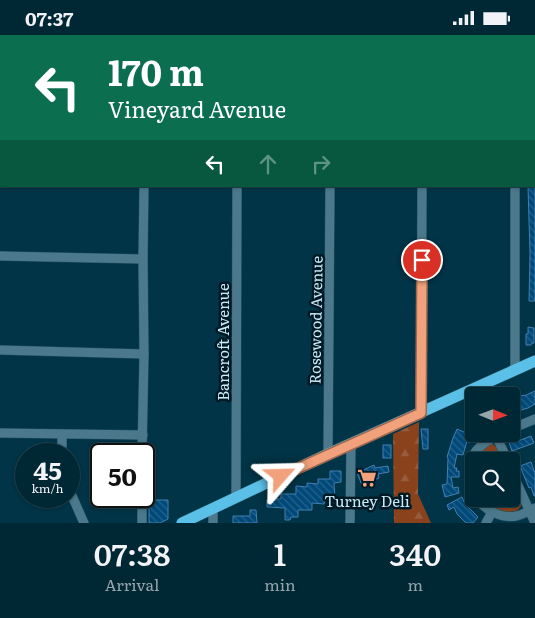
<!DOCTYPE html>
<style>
:root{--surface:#002734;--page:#0e3340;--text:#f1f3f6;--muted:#95a5ac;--line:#22444f}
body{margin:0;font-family:Literata,serif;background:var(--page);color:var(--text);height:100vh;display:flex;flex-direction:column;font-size:19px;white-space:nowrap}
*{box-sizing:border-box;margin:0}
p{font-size:16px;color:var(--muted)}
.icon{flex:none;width:28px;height:28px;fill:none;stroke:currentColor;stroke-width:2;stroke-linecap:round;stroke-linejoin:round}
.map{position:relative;height:488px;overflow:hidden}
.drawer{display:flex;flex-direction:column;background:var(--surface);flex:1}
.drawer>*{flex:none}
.guide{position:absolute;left:0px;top:0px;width:535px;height:152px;box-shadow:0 1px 4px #0004,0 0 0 1px var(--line);background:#0b6e4f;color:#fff;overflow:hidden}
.needle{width:32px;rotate:91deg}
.fabs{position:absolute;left:465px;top:352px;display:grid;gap:10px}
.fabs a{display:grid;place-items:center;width:55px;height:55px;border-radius:5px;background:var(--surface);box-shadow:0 1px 4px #0004,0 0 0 1px var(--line);font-size:25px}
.speed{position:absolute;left:15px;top:408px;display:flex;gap:10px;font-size:25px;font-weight:700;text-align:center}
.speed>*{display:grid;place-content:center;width:65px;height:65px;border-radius:50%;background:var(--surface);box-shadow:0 1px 4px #0004,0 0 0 1px var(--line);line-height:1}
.speed small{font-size:12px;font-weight:400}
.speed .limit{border:2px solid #111;border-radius:8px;background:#fff;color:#111}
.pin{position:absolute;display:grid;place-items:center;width:42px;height:42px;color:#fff;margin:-21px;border:2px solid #fff;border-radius:50%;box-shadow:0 1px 5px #0007}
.me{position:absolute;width:55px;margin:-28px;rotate:65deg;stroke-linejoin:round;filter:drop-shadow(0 0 4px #0008)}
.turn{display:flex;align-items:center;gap:18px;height:105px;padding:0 25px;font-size:22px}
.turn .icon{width:65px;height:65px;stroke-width:2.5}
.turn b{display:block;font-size:35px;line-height:42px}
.lanes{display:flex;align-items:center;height:48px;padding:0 25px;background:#0003;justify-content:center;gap:25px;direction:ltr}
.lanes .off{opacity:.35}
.eta{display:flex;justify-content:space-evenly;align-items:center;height:85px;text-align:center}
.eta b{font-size:30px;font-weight:600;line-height:35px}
.status{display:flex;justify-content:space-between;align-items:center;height:35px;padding:0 25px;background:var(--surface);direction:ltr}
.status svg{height:14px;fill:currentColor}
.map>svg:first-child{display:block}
</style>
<div class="status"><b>07:37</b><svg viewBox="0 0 49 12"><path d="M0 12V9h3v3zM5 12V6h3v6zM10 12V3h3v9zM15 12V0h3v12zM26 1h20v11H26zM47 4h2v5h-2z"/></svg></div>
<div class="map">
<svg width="535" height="488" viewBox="0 0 535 488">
<defs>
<pattern id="forest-firs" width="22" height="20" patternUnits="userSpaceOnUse" patternTransform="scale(1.25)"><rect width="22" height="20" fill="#89421c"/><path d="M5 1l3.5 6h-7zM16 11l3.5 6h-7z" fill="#985d3e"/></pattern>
<pattern id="building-back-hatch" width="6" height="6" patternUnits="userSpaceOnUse" patternTransform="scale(1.25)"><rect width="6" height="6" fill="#004979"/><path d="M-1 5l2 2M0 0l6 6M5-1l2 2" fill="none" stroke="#24638d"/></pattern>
</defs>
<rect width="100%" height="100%" fill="#003446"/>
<!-- green -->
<g fill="#89421c">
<polygon points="489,409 493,409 497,413 503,426 475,426 480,417"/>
<path d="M511,446L521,468V471L518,475C504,481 492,473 481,464H511Z"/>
</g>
<!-- forest -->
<polygon fill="url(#forest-firs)" points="419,387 418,459 431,488 394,488 393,399"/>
<!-- building -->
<g fill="url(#building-back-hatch)" stroke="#437fb1">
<polygon points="528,152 535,152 535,266 529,266 530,219"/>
<polygon points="528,292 534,293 534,308 532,308 531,310 526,310 526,299 528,299"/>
<polygon points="535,356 535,369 528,373 511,378 511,364 524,360 524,361"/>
<polygon points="421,394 428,394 428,414 423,414"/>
<polygon points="457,394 473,401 470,408 467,406 463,420 457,419 454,433 457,433 456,436 459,436 459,442 451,442 453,453 458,452 459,458 445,462 442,450 447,449 448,423 447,422 453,403"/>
<polygon points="531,401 534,408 512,416 509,407 518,404 518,406"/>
<rect x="383" y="410" width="8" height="13"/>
<polygon points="531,427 535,438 535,461 534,461 531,452 529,453 520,431"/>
<polygon points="374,430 375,433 388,431 389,437 378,439 379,443 362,450 357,438"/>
<polygon points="330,436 341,436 341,447 334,448 335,463 325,464 324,469 312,468 312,475 298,475 298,482 291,482 290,485 285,485 285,473 267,472 267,465 270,465 270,464 281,464 281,459 296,459 296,451 307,452 307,448 318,449 318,444 330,444"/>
<polygon points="462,462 464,467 467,466 470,471 468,472 478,482 473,488 466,488 457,479 454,472 449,475 447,470"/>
<polygon points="153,465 168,465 168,484 160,488 149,488 149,467 153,467"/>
<polygon points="250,475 256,475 257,488 233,488 233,481 250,481"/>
</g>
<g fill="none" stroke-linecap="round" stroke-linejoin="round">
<!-- minor casing -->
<g stroke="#205163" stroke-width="10">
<g id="minor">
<polyline points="144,1 144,0"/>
<polyline points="237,1 237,0"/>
<polyline points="331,1 331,0"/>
<polyline points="422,1 422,0"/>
<polyline points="516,1 516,0"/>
<polyline points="534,35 535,35"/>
<polyline points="0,48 1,48"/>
<polyline points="0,130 1,130"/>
<polyline points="0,221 143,224"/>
<polyline points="0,315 144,319"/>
<polyline points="515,334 515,151"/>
<polyline points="421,378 422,151"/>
<polyline points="511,394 535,384"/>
<polyline points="0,398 143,400"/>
<polyline points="62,399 62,419"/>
<polyline points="496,401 508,426"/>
<polyline points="142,419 144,319 143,224 144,151"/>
<polyline points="328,419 330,151"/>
<polyline points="511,435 535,488"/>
<polyline points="69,454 84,488"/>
<path d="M474,460C462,429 471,412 501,399"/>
<polyline points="236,463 237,151"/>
<path d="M477,464C485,475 502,484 516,481C522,480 529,476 535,473"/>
<polyline points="142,488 142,461"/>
<polyline points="213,488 213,474"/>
<polyline points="350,488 351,409"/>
<polyline points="486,488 492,477"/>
</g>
</g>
<!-- major casing -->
<g stroke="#205163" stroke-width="12">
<polyline id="major" points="182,488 328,419 535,326"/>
</g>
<!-- minor -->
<use href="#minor" stroke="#4b788b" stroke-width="9"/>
<!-- major -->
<use href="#major" stroke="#5bc0e7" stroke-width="11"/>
</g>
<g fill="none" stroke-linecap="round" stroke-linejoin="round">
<!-- route casing -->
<g stroke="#9d6950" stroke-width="12">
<polyline id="route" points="281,441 421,378 422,225"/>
</g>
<!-- route -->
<use href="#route" stroke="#f1a17b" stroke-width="9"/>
</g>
<!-- icons -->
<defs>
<g id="supermarket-bare" transform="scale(1.5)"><path d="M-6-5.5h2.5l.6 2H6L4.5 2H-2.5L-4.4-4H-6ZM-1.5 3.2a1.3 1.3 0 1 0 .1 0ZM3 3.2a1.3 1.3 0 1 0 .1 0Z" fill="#f1a17b" stroke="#001a25" stroke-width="2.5" paint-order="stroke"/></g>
</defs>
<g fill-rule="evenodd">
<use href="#supermarket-bare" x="367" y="443"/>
</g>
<g text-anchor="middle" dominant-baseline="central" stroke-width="5" stroke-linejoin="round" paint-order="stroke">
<!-- street labels -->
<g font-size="15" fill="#caecfa" stroke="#001a25">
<text transform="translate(315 285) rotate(-89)">Rosewood Avenue</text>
<text transform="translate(222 307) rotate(-90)">Bancroft Avenue</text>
</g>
<!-- poi labels -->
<g font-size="15" fill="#caecfa" stroke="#001a25">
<text x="367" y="465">Turney Deli</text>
</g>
</g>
</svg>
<div class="fabs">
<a><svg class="needle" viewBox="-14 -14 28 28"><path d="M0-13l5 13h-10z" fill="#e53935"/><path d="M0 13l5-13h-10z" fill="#95a5ac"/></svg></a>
<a><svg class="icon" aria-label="search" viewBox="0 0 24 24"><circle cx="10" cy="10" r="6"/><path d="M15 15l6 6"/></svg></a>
</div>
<div class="speed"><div>45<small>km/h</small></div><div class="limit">50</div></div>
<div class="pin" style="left:422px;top:225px;background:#d93025"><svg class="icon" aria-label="arrive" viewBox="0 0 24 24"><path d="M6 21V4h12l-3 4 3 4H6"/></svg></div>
<svg class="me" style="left:281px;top:441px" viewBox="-20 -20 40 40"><path d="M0-17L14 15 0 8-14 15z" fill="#f1a17b" stroke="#fff" stroke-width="4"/></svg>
<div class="guide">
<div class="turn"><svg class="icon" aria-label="left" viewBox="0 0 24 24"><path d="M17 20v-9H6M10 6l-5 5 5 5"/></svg><div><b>170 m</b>Vineyard Avenue</div></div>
<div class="lanes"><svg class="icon" aria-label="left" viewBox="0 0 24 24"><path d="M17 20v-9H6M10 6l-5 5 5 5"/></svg><svg class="icon off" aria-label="ahead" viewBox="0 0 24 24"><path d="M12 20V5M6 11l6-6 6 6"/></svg><svg class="icon off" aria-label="right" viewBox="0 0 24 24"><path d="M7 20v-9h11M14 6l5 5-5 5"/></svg></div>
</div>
</div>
<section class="drawer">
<div class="eta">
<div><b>07:38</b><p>Arrival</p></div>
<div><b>1</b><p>min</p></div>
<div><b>340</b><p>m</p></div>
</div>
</section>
